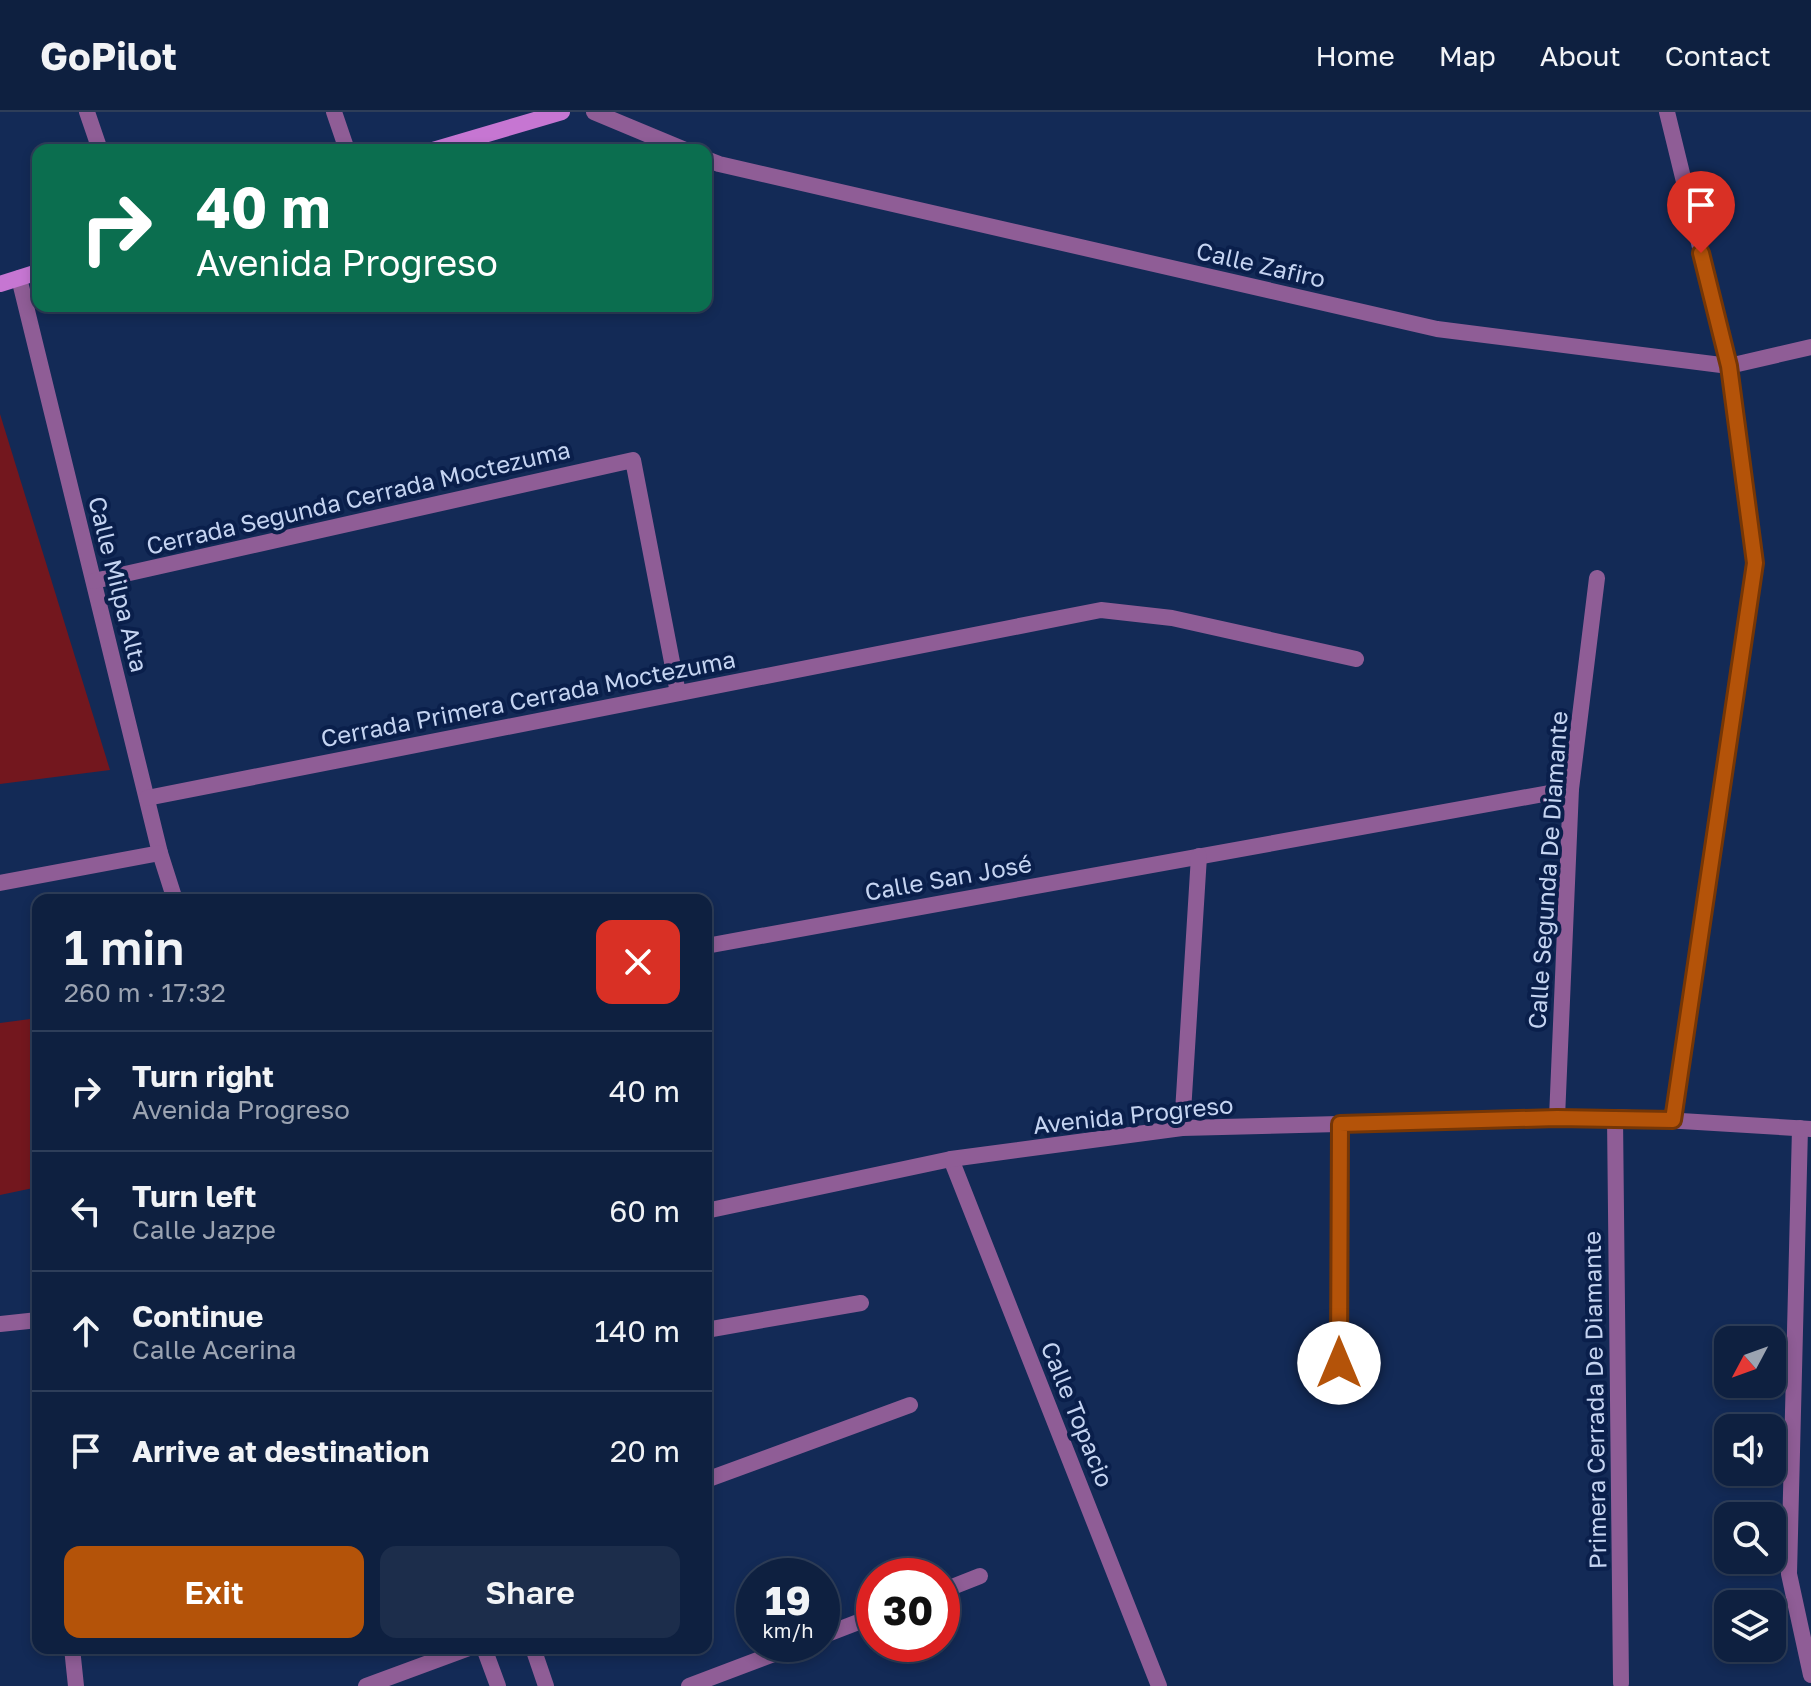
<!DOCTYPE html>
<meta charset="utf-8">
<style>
:root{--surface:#0e2040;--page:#1c2d4b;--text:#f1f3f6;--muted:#9ba3b1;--line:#2e3e59;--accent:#b45309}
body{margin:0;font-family:"Golos Text",sans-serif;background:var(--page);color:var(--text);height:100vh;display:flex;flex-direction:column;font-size:30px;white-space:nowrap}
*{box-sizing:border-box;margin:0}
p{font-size:26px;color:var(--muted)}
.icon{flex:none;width:44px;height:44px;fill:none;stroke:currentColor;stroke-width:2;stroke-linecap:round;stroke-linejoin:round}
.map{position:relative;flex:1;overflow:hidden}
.side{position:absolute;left:32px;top:782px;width:680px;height:760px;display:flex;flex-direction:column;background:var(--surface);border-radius:16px;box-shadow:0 4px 12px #0003,0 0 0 2px var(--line)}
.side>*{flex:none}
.hud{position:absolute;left:32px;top:32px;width:680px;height:168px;border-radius:16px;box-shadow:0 4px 12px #0003,0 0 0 2px var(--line);background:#0b6e4f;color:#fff;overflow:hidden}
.needle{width:52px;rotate:229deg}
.tools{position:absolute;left:1714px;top:1214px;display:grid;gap:16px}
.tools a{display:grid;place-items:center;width:72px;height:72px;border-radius:16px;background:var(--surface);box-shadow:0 4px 12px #0003,0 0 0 2px var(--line);font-size:40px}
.speed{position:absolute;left:736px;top:1446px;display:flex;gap:16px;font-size:40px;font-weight:700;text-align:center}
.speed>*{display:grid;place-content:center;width:104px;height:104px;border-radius:50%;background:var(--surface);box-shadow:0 4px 12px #0003,0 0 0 2px var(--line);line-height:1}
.speed small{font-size:20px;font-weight:400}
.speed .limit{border:12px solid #d22;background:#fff;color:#111}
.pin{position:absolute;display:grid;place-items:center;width:68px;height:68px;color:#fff;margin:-82px -34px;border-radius:50% 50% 50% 0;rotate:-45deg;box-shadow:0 0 8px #0007}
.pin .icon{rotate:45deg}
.me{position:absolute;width:88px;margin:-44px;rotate:0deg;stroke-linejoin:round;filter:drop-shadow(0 0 6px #0008)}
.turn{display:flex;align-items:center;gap:28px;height:168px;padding:0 32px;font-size:36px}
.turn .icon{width:104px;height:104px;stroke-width:2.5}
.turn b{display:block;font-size:56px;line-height:68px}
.round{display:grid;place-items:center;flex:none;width:84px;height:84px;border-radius:16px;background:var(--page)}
.head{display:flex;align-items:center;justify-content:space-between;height:136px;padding:0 32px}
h1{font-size:48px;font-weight:600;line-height:60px}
.button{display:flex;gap:16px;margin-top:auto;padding:16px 32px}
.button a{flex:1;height:92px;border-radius:16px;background:var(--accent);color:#fff;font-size:32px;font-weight:600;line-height:92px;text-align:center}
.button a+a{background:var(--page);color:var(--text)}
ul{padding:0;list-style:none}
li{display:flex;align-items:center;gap:24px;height:120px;padding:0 32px;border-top:2px solid var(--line)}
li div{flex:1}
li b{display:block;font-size:30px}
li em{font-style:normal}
header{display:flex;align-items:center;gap:48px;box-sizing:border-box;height:112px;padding:0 40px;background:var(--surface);border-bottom:2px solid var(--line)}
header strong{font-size:38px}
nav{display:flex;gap:44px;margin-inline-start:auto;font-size:28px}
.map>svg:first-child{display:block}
</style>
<header>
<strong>GoPilot</strong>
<nav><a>Home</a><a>Map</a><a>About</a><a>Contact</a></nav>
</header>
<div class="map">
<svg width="1811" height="1574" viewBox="0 0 1811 1574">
<rect width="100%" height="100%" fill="#132a56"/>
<!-- green -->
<g fill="#73171e">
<polygon points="0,302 110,658 0,672"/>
<polygon points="38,906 38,1075 0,1083 0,911"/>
</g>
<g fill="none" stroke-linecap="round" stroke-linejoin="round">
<!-- street -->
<g stroke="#8f5d96" stroke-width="16">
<polyline points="87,0 100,38"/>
<polyline points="334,0 347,38"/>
<polyline points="594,0 685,38"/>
<polyline points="1667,0 1729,254 1755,451 1673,1008"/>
<polyline points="706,47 719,52 1437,217 1729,254 1811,235"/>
<polyline points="19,166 160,741 175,788"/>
<polyline points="94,469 633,348 678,581"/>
<polyline points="147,686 1101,498 1172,506 1356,547"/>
<polyline points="0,771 160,741"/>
<polyline points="706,834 1571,677"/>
<polyline points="1615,1005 1621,1571"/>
<polyline points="1557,1006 1571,677 1597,466"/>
<polyline points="1182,1016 1199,744"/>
<polyline points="1800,1016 1789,1462 1811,1563"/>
<polyline points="951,1047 1159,1574"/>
<polyline points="706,1099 951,1047 1182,1016 1615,1005 1811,1017"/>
<polyline points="0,1212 38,1208"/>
<polyline points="706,1218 861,1191"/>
<polyline points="1339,1281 1340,1012"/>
<polyline points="706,1368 910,1293"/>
<polyline points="942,1479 980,1464"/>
<polyline points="822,1524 874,1504"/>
<polyline points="72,1536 76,1574"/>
<polyline points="484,1536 498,1574"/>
<polyline points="533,1536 546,1574"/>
<polyline points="366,1574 469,1536"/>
<polyline points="689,1574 800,1532"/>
</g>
<!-- secondary -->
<g stroke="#c676d2" stroke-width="16">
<polyline points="433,38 562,0"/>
<polyline points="0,172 38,160"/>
</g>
</g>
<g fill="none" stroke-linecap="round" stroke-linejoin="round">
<!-- route casing -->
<g stroke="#753606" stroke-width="20">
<polyline id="route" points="1339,1251 1340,1012 1557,1006 1673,1008 1755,451 1729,254 1701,141"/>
</g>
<!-- route -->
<use href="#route" stroke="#b45309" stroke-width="14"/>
</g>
<g text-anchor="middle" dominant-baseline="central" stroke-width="8" stroke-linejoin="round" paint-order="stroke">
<!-- street labels -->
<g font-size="24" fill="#c5d4f1" stroke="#0a1f4b">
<text transform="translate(1261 152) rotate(13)">Calle Zafiro</text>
<text transform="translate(358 385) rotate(-13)">Cerrada Segunda Cerrada Moctezuma</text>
<text transform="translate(119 472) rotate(76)">Calle Milpa Alta</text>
<text transform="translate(528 586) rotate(-11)">Cerrada Primera Cerrada Moctezuma</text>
<text transform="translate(1547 758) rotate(-86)">Calle Segunda De Diamante</text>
<text transform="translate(948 765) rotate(-10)">Calle San José</text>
<text transform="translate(1133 1002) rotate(-6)">Avenida Progreso</text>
<text transform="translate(1594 1288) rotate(-91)">Primera Cerrada De Diamante</text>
<text transform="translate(1078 1302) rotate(68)">Calle Topacio</text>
</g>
</g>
</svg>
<div class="tools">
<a><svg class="needle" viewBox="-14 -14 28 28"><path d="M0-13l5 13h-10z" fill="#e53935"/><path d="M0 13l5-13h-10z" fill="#9ba3b1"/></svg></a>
<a><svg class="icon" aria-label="sound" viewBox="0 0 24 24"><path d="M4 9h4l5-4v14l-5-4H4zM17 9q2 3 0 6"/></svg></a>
<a><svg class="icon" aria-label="search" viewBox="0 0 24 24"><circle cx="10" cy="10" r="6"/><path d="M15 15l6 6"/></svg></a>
<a><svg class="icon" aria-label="layers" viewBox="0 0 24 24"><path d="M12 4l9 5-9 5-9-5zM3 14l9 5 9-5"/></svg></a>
</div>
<div class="speed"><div>19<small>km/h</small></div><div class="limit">30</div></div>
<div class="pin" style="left:1701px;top:141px;background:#d93025"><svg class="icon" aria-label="arrive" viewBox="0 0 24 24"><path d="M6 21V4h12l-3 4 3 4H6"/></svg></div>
<svg class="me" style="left:1339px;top:1251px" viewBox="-20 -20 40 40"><circle r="19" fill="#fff"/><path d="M0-13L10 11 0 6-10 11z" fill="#b45309"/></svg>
<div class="hud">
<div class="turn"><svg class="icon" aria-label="right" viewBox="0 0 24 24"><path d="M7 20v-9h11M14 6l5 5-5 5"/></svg><div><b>40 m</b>Avenida Progreso</div></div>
</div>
<section class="side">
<div class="head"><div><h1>1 min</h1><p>260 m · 17:32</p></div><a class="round" style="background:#d93025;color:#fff"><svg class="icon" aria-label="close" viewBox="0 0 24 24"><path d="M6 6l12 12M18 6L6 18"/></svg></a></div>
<ul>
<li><svg class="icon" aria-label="right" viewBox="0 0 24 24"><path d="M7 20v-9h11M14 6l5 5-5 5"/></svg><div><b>Turn right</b><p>Avenida Progreso</p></div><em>40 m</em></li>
<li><svg class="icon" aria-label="left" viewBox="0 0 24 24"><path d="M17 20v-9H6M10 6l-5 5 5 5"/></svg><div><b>Turn left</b><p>Calle Jazpe</p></div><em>60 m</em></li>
<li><svg class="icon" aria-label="ahead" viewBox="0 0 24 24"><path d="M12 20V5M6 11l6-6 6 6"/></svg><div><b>Continue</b><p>Calle Acerina</p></div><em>140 m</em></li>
<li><svg class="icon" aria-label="arrive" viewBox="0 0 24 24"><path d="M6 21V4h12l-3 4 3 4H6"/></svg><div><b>Arrive at destination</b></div><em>20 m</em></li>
</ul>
<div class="button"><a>Exit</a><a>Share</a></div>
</section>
</div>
